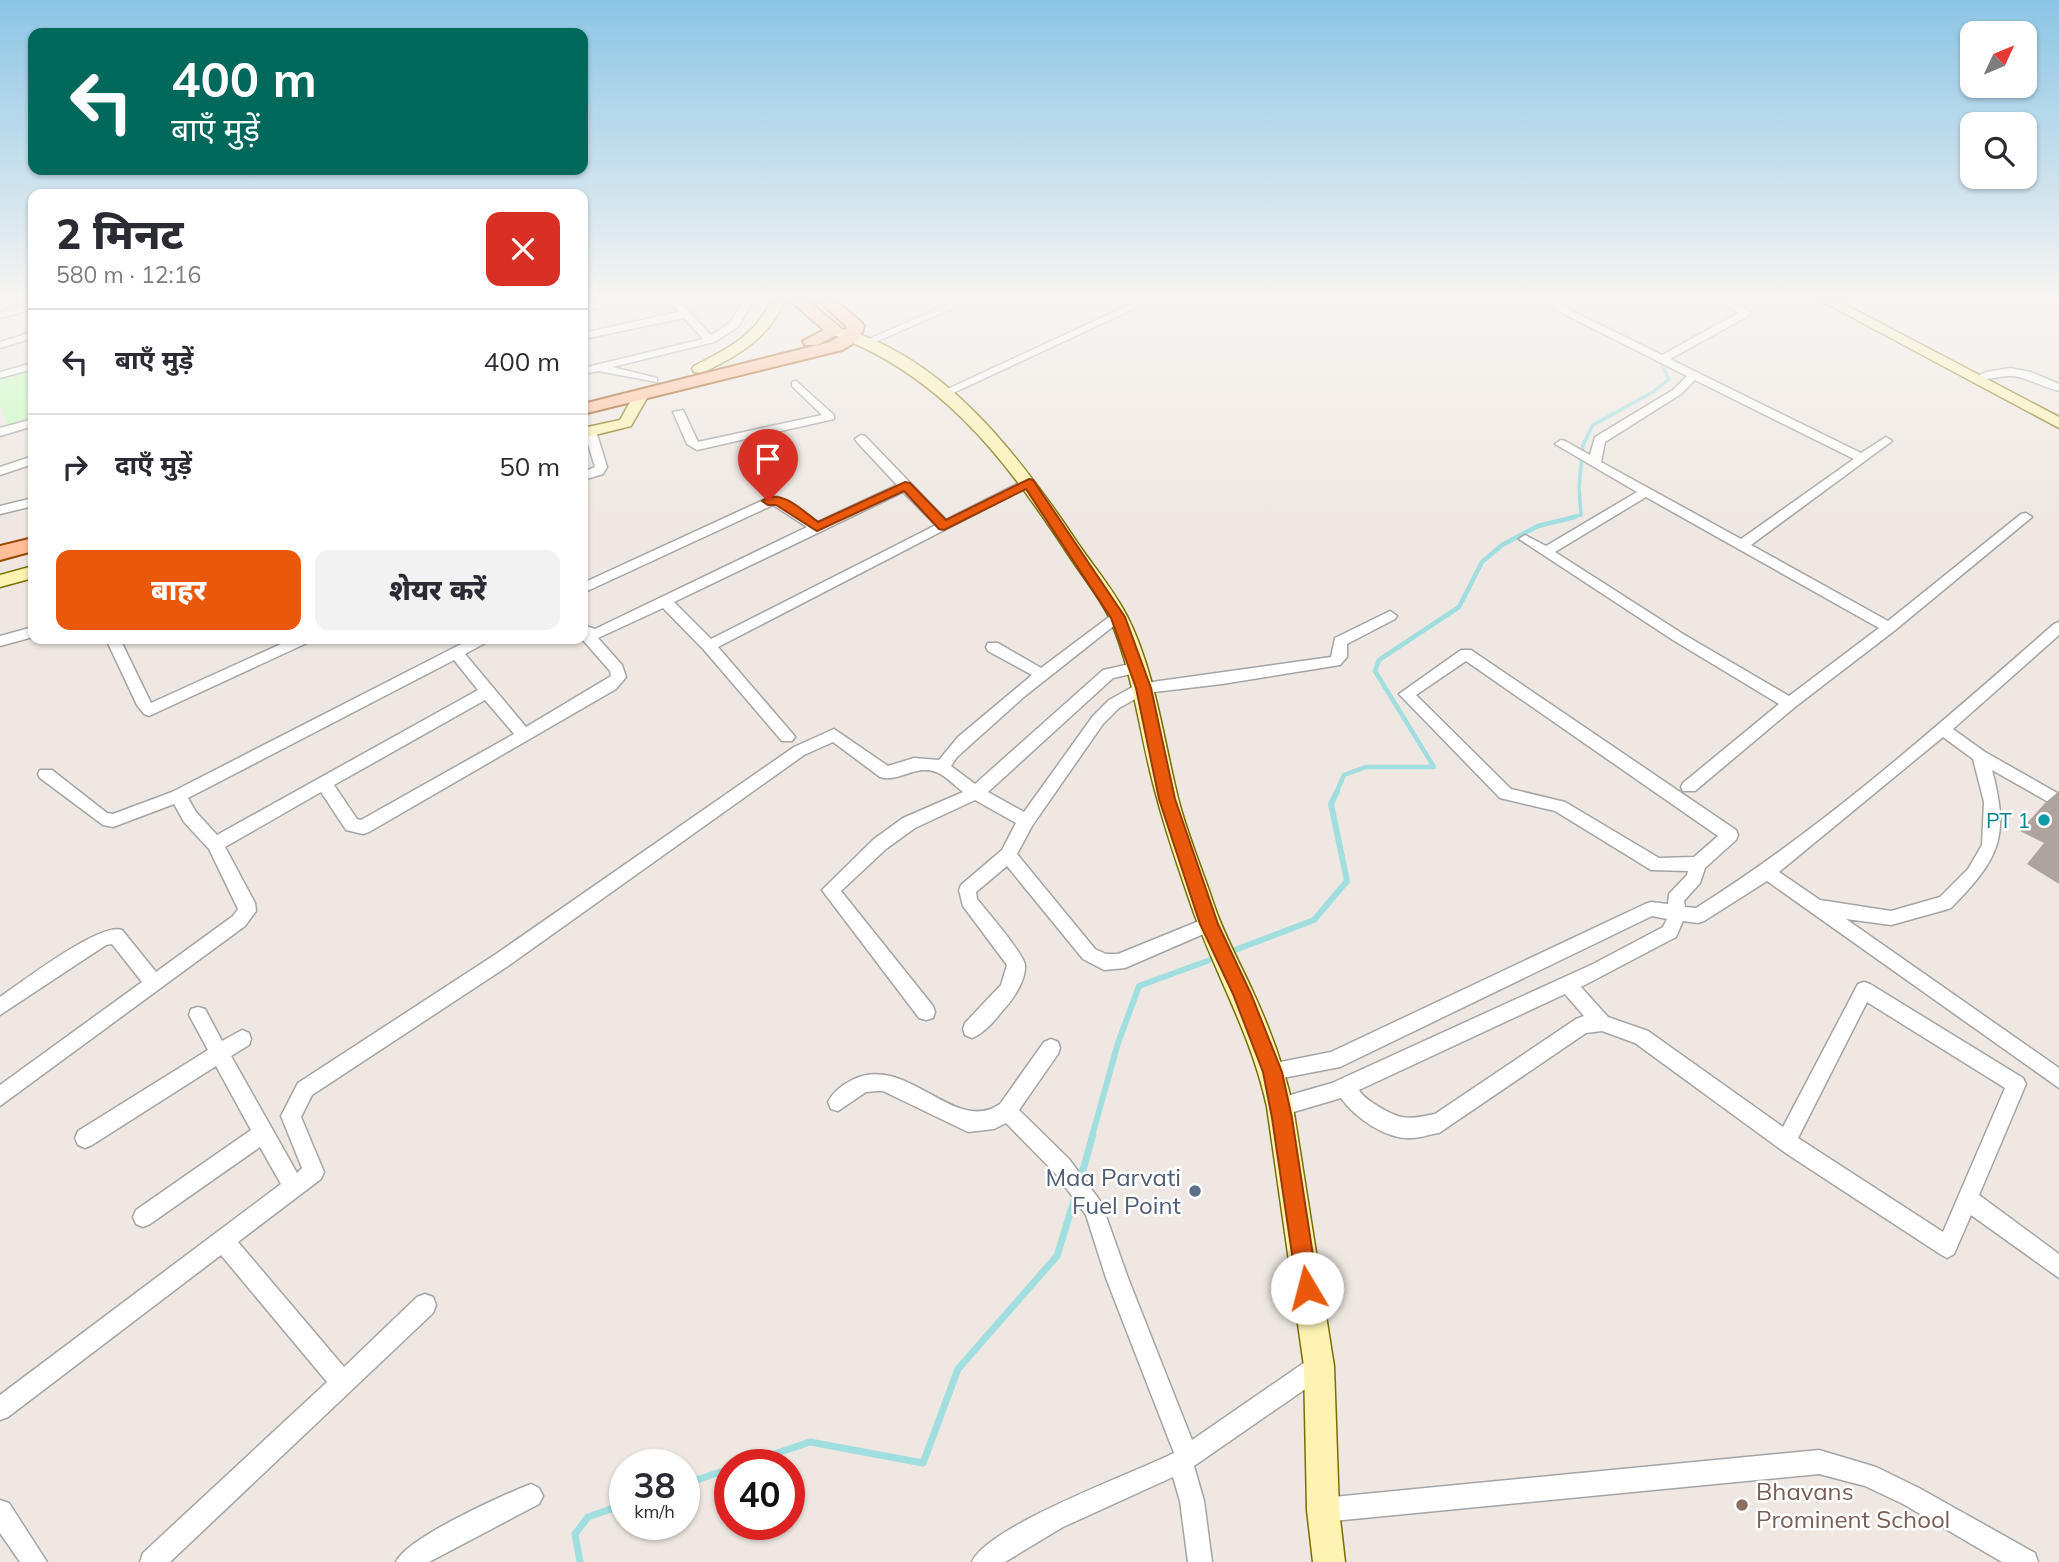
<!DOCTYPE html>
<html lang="hi">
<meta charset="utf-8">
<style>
:root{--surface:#fff;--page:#f2f2f3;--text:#2b2b33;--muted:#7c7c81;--line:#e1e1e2;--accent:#ea580c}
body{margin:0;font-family:Mulish,"Noto Sans Devanagari",sans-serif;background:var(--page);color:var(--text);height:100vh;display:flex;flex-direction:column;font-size:26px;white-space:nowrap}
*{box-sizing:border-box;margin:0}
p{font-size:23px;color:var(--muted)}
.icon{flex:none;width:38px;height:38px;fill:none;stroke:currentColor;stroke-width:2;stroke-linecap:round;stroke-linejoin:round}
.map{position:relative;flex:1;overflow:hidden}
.panel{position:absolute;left:28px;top:189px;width:560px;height:455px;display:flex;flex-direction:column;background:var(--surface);border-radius:14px;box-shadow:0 2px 5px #0004}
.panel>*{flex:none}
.banner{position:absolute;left:28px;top:28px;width:560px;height:147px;border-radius:14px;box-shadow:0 2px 5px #0004;background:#00695c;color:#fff;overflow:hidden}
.needle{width:46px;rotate:46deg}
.controls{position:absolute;left:1960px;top:21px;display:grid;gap:14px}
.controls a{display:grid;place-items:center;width:77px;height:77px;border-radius:14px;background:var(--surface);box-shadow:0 2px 5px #0004;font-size:35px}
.speed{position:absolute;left:609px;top:1449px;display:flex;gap:14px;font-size:35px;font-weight:700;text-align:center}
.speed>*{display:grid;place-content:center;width:91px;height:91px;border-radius:50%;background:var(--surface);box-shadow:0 2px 5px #0004;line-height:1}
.speed small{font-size:18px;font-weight:400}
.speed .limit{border:10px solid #d22;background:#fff;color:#111}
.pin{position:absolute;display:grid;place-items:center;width:60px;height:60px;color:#fff;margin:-72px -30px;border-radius:50% 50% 50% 0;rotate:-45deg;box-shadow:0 0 7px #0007}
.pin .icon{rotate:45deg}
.me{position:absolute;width:77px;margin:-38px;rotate:352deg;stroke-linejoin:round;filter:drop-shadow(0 0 5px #0008)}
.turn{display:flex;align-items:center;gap:24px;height:147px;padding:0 28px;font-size:32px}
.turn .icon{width:91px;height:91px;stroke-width:2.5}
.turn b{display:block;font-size:49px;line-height:60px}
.round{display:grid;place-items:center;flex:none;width:74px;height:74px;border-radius:14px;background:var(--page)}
.headline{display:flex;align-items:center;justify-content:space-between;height:119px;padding:0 28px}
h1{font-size:42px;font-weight:800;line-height:52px}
.button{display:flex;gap:14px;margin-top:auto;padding:14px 28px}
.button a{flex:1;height:80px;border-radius:14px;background:var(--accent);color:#fff;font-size:28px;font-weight:800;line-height:80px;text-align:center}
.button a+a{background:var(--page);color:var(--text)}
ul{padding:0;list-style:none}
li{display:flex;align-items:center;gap:21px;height:105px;padding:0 28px;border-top:2px solid var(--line)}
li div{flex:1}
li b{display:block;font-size:26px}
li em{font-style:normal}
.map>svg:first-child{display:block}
</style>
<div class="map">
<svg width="2059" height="1562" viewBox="0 0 2059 1562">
<rect width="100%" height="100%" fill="#efe8e2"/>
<!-- park -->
<polygon fill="#c3fdbc" points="33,369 33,419 9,427 0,406 0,379"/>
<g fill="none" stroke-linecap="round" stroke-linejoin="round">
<!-- stream-far3 -->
<polyline stroke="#a0dee0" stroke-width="3.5" points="1568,518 1581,515 1579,487 1583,445 1593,425 1653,392 1669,379 1661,363 1656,361"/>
<!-- stream-far2 -->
<polyline stroke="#a0dee0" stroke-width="4.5" points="1336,793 1344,775 1366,767 1434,767 1375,671 1379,660 1459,607 1482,562 1502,545 1538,526 1575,517"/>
<!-- stream-far1 -->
<g stroke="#a0dee0" stroke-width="6">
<polyline points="1227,953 1314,920 1347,881 1331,804 1337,792"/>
<polyline points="1092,1136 1118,1043 1139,986 1218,957"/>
</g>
<!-- stream -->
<g stroke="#a0dee0" stroke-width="7">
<polyline points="1080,1181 1093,1134"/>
<polyline points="742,1465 810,1442 923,1463 958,1369 1057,1256 1076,1194"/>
<polyline points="684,1484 730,1469"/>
<polyline points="580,1562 575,1534 588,1517 625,1504"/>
</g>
<!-- street casing -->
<g stroke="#a4a4a4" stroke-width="3">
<g id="street">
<polygon points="626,297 645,297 583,312 583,306"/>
<polygon points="664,297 675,297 711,335 730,323 745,297 755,297 738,327 714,342 612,367 657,378 657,382 598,371 583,374 583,368 703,339 684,318 583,339 583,333 679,312"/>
<polygon points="965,297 978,297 871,344 862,342"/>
<polygon points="1146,297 1159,297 949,395 939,393"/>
<path d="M1530,297H1543L1554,302L1562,297H1573L1562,306L1662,355L1738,313L1710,297H1722L1750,311V315L1670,359L1861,453L1886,437L1892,441L1751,545L1888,621L2021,514L2026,513L2032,517L1894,631L1795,707L1695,791H1683L1681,787L1683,783L1779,704L1673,640L1519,539L1525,535L1546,546L1637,492L1555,444L1561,440L1565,441L1590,455L1595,437L1673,390L1687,376ZM1695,380L1854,459L1741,539L1601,462L1605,442L1681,394ZM1646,497L1879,628L1789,696L1683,634L1555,552Z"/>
<polygon points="33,303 33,309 0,318 0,312"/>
<polygon points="33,332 33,338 0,348 0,342"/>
<polygon points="33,363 33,369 0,378 0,372"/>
<path d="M2010,368L2031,372L2059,384V391C2017,379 2024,369 1977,382L1971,379L1986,372Z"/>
<polygon points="796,381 834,415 834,419 697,450 687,444 673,412 683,410 698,442 822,415 792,386 792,382"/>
<polygon points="33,419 33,426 0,436 0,428"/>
<polygon points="590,427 596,431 607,467 603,474 583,480 583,472 595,467 584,431"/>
<path d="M861,435L865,436L946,520L1025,480L1029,479L1035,483L718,647L792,733L795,737L792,741H782L704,650L663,608L598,638L622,665L626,677L616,689L369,832L363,834L346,830L321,792L225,847L255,903L256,911L245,926L0,1106V1085L142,982L112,944L106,945L0,1015V997C22,982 100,922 122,930L156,972L233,916L238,909L209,849L184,822L174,804L113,827L103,825L40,778L38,774L40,770H52L107,813L113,814L172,792L471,639H489L487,642L465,654L526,727L611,676L610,671L582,639L583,625L595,629L807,527L773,505L583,593V583L770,497H778L818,522L897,485L857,442L855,439ZM903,492L936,525L711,639L674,602ZM454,660L478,690L217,835L196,812L188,798ZM485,700L514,734L361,820L357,819L334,785Z"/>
<polygon points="33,456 33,464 0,475 0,467"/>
<polygon points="33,498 33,506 0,514 0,506"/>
<path d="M1390,611L1397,616L1395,619L1347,644V657L1340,665L1222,684L1146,693L1119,708L1103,724L1032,826L1017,854L1095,949L1106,954H1118L1209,917L1215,919L1218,924L1215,929L1125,968L1104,970L1083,959L1007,866L976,892L977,899C986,910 1024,954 1025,965C1026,980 1014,998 1004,1009C996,1019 985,1033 972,1038L965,1035L963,1029L965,1023L1001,985L1007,965L963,906L959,890L961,885L1002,850L1016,823L975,800L915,828L886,849L841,891L933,1006L935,1012L933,1018L926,1020L919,1018L822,890L874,839L903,818L963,792C955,786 944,774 936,772C916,764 898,783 880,777L833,742L804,755L508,966L312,1095L301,1117L324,1172L321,1179L238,1242L344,1367L417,1297L425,1294L433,1297L436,1305L433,1313L170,1562H140L143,1553L327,1382L221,1255L8,1417L0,1420V1395L281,1184L260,1147L150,1224L143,1227L136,1224L133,1217L136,1210L251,1130L216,1066L92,1145L85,1148L78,1145L75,1138L78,1131L208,1050L189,1015L191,1009L198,1007L205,1009L222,1041L242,1030L249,1033L251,1039L249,1045L231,1056L297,1173L302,1168L281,1116L298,1083L496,954L794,747L834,729L888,766L914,758L939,760L958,737L1032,675L988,651L986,647L988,643H998L1041,668L1113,614L1118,612L1125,617L1025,696L957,757L951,766L975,784L1103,670L1135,663L1142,668L1140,672L1113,678L988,792L1024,812L1093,716L1109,700L1138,684L1331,657L1335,638Z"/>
<path d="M2059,622V635L1953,729L1985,752L2059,794V808L1992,770C2010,838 1999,859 1951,908L1945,910L1891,925L1846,919L2059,1068V1088L1767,881L1704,921L1698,923L1683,921L1676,937L1581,987L1608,1017L1648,1031L1783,1127L1858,984L1864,982L1870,984L2023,1078L2026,1084L1979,1195L2059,1254V1278L1971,1215L1954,1254L1947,1258L1940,1254L1787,1154L1635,1043L1602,1031L1586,1033L1439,1133C1430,1134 1421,1138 1412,1138C1387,1140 1355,1118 1341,1098L1280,1116L1273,1114L1270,1107L1273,1100L1332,1083L1593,964L1663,927L1667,919L1652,916L1340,1067L1272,1080L1265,1077L1262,1071L1265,1065L1331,1052L1645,904L1651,902L1668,904L1669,894L1687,875L1688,871L1651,870L1555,811L1500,798L1399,694L1461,650H1471L1736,830L1738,835L1736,840L1705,868L1700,883L1684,901L1685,907L1696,908C1825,827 1939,724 2054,624ZM1466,661L1718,836L1694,857L1659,858L1565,802L1511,789L1416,695ZM1943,737L1973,759L1984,802L1982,845L1968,869L1940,897L1891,911L1820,900L1779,872ZM1565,994L1584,1016L1576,1019L1435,1114C1407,1120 1400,1120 1376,1105C1369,1100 1363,1097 1359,1090ZM1867,1002L2005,1088L1943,1232L1798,1138Z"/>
<polygon points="33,627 33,637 0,646 0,636"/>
<polygon points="106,639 120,639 151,703 292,639 311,639 309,642 149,716 144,714 137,705"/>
<path d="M1051,1039L1058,1042L1060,1048L1058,1054L1019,1110L1069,1159L1101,1202L1128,1278L1192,1440L1311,1358L1319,1355L1327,1358L1330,1366L1327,1374L1194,1466L1204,1501L1212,1562H1188L1180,1501L1173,1477L1063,1527L1005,1562H972C987,1526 1134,1473 1174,1453L1106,1278L1086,1215L1055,1173L1006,1123L994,1129L968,1132L883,1091H878L866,1092L838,1111L831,1109L828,1102C833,1092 842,1085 852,1080C907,1052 954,1136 1000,1104L1044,1042Z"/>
<polygon points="1819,1450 1876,1467 1919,1488 2035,1553 2038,1562 2002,1562 1903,1504 1865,1486 1819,1474 1323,1522 1314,1519 1311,1510 1314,1501 1323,1498"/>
<path d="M531,1484L539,1488L543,1496L539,1504L429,1562H396C406,1538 503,1495 531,1484Z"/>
<polygon points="0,1500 9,1503 47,1562 20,1562 0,1533"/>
</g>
</g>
<!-- secondary casing -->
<g stroke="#796e00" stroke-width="3">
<g id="secondary">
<path d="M772,297H786C774,330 750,348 720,364C711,368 704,374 694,372L692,369L694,366C727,349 759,334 772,297Z"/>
<polygon points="1814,297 1831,297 2059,417 2059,428"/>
<path d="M836,327C944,354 1021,458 1079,545C1095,568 1114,591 1127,616C1154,669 1163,736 1177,794C1186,832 1202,868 1214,905C1224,935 1240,963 1253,992C1270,1029 1284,1067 1293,1107L1334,1366L1339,1510L1345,1562H1313L1307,1510L1304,1366L1267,1107C1251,1032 1213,971 1189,899C1178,866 1166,832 1157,798C1140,739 1135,677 1110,619C1099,595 1078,571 1064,548C1003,456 939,373 831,334V328Z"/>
<polygon points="640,391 648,396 631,426 583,438 583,428 620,420 635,393"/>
<polygon points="33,566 33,578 0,587 0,575"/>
</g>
</g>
<!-- primary casing -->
<g stroke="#974700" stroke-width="4">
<g id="primary">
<polygon points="786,297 804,297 844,331 817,345 805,345 803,341 824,330"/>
<polygon points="815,297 832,297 862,323 864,326 859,340 842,350 583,414 583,404 830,342 845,333 847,327"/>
<polygon points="33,538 33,551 0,560 0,546"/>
</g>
</g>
<!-- street -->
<use href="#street" fill="#fff" fill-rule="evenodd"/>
<!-- secondary -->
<use href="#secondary" fill="#fdf2b2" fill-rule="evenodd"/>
<!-- primary -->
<use href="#primary" fill="#ffbe98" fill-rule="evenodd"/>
</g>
<!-- wall -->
<polygon fill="#afa39e" points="2059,791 2059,884 2027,864 2044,843 2020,831 2045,803"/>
<!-- sky -->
<linearGradient id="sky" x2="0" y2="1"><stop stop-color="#8bc5e5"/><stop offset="0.58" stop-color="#f8f5f2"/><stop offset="1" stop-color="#f8f5f2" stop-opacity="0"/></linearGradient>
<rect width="2059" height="515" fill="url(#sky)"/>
<!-- route -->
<path fill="#ea580c" stroke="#983908" stroke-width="2" d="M1029,479L1033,480L1125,617L1151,688L1175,799L1218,924L1251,994L1282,1072L1292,1118L1318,1288L1315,1296L1307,1299L1300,1296L1297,1288L1272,1118L1263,1072L1233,994L1200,924L1159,799L1136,688L1111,618L1026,489L944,530L939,529L904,491L817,531L776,505H768L762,501C780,487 803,511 818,522L905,482L910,483L946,520Z"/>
<!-- markers -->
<circle fill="#0f9aa8" stroke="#fff" stroke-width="2.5" cx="2044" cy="820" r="7"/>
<circle fill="#5c6f8a" stroke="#fff" stroke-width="2.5" cx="1195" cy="1191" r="7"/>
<circle fill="#8d6e63" stroke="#fff" stroke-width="2.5" cx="1742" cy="1505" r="7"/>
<g text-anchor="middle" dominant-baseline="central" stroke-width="5" stroke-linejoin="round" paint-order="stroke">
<!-- culture labels -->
<g font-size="21" fill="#0d838f" stroke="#fff" text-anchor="end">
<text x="2030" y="820">PT 1</text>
</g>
<!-- near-service labels -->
<g font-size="24" fill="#4e5e75" stroke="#fff" text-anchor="end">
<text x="1181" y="1177">Maa Parvati<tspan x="1181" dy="28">Fuel Point</tspan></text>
</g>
<!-- near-education labels -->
<g font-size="24" fill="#785e54" stroke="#fff" text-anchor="start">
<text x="1756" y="1491">Bhavans<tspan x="1756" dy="28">Prominent School</tspan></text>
</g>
</g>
</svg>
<div class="controls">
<a><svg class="needle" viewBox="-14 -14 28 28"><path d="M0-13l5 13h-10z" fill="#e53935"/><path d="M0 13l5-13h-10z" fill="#7c7c81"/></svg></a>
<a><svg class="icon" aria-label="search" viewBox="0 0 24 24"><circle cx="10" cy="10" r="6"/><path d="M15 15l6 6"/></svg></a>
</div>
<div class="speed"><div>38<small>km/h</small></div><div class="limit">40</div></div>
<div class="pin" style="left:768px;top:501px;background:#d93025"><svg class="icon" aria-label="arrive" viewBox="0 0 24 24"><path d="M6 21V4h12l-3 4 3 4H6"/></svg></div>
<svg class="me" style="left:1307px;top:1288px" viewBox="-20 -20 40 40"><circle r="19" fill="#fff"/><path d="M0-13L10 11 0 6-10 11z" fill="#ea580c"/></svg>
<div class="banner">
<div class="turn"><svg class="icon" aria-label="left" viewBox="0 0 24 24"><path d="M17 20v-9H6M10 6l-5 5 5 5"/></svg><div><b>400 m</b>बाएँ मुड़ें</div></div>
</div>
<section class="panel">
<div class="headline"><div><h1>2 मिनट</h1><p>580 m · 12:16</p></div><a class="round" style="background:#d93025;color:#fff"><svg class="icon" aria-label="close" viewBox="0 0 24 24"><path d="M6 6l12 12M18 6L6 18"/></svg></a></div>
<ul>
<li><svg class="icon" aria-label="left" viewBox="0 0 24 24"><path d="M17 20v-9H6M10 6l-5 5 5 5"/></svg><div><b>बाएँ मुड़ें</b></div><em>400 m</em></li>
<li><svg class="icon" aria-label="right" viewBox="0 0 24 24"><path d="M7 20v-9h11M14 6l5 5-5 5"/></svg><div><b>दाएँ मुड़ें</b></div><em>50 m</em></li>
</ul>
<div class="button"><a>बाहर</a><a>शेयर करें</a></div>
</section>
</div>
